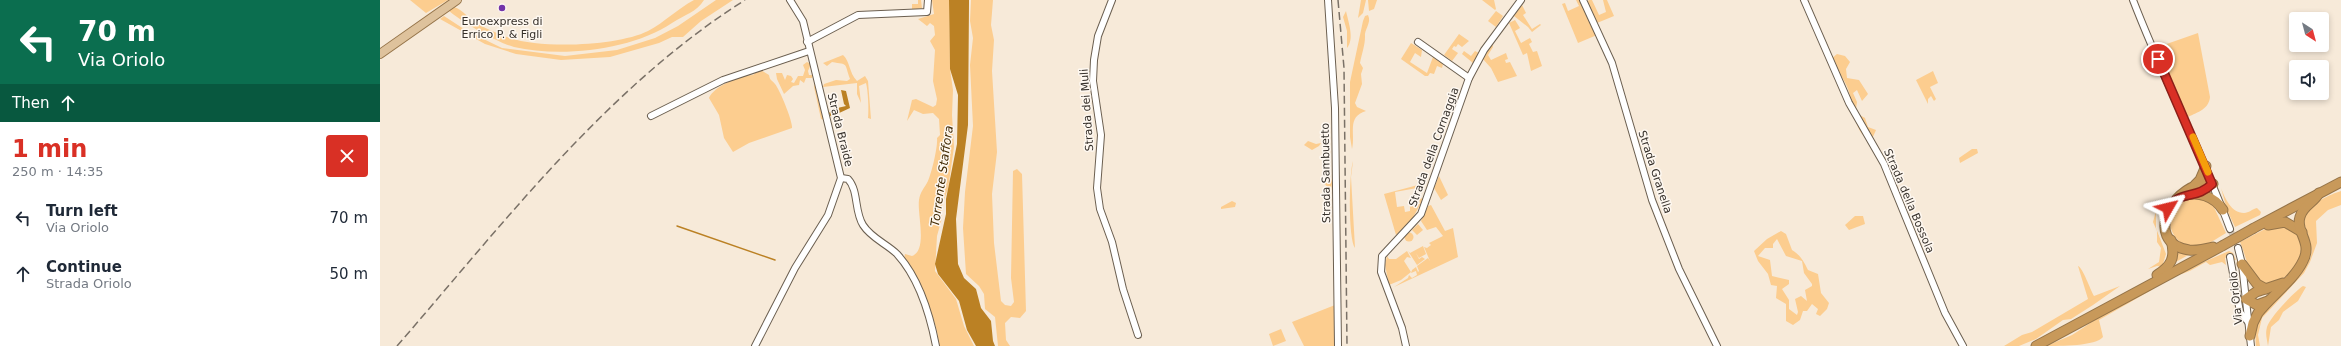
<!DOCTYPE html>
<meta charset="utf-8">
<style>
:root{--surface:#fff;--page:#f6f6f7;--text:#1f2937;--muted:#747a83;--accent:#d93025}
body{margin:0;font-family:"DejaVu Sans",sans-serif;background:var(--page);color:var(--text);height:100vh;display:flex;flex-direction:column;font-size:15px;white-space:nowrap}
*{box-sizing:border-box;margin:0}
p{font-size:13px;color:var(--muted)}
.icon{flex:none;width:22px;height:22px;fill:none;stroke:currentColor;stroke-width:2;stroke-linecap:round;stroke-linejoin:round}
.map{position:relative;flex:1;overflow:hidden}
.drawer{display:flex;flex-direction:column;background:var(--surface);width:380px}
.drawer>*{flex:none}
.hud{background:#0b6e4f;color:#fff;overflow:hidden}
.needle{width:26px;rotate:144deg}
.buttons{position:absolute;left:1909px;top:12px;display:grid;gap:8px}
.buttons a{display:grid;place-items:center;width:40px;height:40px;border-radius:4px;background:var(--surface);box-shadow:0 2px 6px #0003;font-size:20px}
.pin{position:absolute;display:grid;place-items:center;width:34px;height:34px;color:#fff;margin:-17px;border:2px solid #fff;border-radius:50%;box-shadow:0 1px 4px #0007}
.me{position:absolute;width:44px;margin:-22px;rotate:53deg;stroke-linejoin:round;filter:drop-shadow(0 0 3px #0008)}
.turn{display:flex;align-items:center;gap:14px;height:84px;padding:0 12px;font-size:18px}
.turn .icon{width:52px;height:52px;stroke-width:2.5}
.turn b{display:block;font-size:28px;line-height:34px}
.then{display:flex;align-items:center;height:38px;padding:0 12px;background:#0003;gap:8px;font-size:15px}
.round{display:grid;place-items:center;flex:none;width:42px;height:42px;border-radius:4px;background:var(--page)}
.overview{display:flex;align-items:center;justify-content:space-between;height:68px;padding:0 12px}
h1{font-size:24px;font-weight:600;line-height:30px;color:var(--accent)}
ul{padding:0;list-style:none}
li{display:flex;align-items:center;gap:12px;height:56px;padding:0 12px}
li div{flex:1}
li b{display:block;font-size:15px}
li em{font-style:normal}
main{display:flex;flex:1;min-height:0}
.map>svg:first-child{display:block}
</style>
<main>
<section class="drawer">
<div class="hud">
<div class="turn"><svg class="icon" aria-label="left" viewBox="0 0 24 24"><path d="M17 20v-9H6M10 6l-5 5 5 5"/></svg><div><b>70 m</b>Via Oriolo</div></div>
<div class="then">Then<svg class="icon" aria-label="ahead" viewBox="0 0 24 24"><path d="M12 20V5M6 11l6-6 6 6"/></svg></div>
</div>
<div class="overview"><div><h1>1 min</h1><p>250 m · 14:35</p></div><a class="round" style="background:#d93025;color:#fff"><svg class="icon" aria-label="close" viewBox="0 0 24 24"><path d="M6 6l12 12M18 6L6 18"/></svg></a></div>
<ul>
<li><svg class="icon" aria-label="left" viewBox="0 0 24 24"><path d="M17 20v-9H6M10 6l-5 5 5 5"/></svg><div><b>Turn left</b><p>Via Oriolo</p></div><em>70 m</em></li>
<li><svg class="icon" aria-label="ahead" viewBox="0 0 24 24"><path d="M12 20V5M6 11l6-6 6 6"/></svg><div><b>Continue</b><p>Strada Oriolo</p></div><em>50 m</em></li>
</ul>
</section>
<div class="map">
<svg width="1961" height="346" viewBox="0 0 1961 346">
<rect width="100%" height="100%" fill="#f7ead9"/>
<!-- green -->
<g fill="#fccd8f" fill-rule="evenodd">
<polygon points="30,0 68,0 46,13"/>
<path d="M314,0H324C317,12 304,15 292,23C252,50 181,58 134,47C118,43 80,21 68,10L74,7C83,10 88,18 96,23C106,29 119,34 130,38C162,49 238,46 268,31C285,22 297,9 314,0Z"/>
<polygon points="336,0 353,0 321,21 303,37 292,37 279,43 230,57 181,60 136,54 105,44 60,19 64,16 87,31 122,48 185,56 237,50 275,38 298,26"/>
<polygon points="538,0 541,0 542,8 532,10 532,4 538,4"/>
<path d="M552,0H569L570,69L573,90L572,115L574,147L568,189L561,208L562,218L557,236L555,271L576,299L584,326L594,346H559C558,316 537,287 524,259L525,254L532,256C548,250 537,214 539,200C540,192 545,187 548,181C552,172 558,146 557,138L560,135L559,119L553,113L543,114L534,110L527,121L532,100L536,99L553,107L556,105L557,99L553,81L555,50L550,41L555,35L554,26L550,23L547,26L538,19L554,14Z"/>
<polygon points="591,0 613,0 611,25 614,40 612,71 617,152 612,194 614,243 621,301 625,305 631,306 634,302 631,278 633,171 637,169 642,174 646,311 640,318 631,317 625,323 626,340 630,346 618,346 615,317 605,309 604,294 599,286 586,274 583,228 585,192 593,126 590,65 593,38 590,21"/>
<polygon points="981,0 986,0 983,13 978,18"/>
<polygon points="988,0 997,0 994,9 989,11"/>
<polygon points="1102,0 1114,0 1116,9 1115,10"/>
<polygon points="1196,0 1201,0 1217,35 1198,43 1182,4 1185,3 1188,11 1199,6"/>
<polygon points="1209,0 1212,0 1219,15 1226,12 1223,0 1227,0 1234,16 1217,23 1207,2"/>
<polygon points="1142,5 1146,13 1143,15 1152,29 1160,24 1161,25 1152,32 1148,27 1134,16"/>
<path d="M966,11C968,21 975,39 967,48V31L963,17Z"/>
<polygon points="1116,11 1123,16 1116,27 1108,21"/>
<path d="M988,15C992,23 984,29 985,37C985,45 982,53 980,63L983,68L981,74L982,84L975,103L977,107L986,111C966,117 976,134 972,149L970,137V82L983,21L985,16Z"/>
<polygon points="1135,20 1140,28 1135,31 1141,43 1150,38 1152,42 1149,44 1153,52 1157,51 1162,66 1151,71 1147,53 1143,55 1129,23"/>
<path d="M1818,33L1830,97C1829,109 1818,112 1808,117L1790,81L1778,47Z"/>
<polygon points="1079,34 1089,41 1082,47 1078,44 1076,47 1074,46 1072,49 1078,53 1072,61 1064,55"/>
<polygon points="1031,43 1042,50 1041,57 1035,53 1030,62 1047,73 1053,57 1063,64 1062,68 1057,66 1054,74 1050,73 1048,76 1045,76 1021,59"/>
<polygon points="1112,43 1113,47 1108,55 1111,60 1126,53 1128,59 1125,60 1126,63 1130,62 1137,76 1118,82 1111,68 1102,58"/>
<polygon points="1084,51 1091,56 1095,51 1099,53 1093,63 1082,54"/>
<path d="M1457,54L1465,56L1470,62L1466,69L1467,78L1479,80L1488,94L1482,101L1477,90L1473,93L1477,102L1476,109L1478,114L1485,118L1488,127L1496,130L1492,139C1474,139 1473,102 1468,89C1464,78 1456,70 1451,59Z"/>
<path d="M463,55C470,61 469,73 477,81L485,76L488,81L491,119L488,118C489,110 488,90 486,83L479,86L481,103L477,94V83L443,87L444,84L456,80L467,81L470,79C464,62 469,65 452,62L447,66L443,63Z"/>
<polygon points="427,62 431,64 428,71 429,75 433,75 432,78 426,78 424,83 420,80 419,85 413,86 404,94 397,79 396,73 402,73 405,80 407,75 411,76 413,79 411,82 414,83 418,76 423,76 425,70 423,65"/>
<path d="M379,69L389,75C390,81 392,80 395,84C400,90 413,122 412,128L369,143L353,152L344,138L339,115L329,98C334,86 361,75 373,75Z"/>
<polygon points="1553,71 1558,83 1550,87 1556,99 1554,101 1551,96 1548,99 1548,104 1536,80"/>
<polygon points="435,81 444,120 441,119 434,87"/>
<polygon points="928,141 936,144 941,143 939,146 932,150 924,145"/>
<polygon points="1592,149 1597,149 1598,153 1580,163 1579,158"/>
<path d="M973,161L971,177L975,248C968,238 969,173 973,161Z"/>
<polygon points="954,168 951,191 944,183 950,183 953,176 952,170"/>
<polygon points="1059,176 1068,195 1061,200 1054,188"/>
<polygon points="1038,185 1037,188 1015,192 1017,207 1024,206 1025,212 1030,211 1030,205 1040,204 1039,199 1044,198 1032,219 1016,235 1004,194"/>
<path d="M1841,188C1845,198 1851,213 1864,213C1869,213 1872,209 1877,208L1881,212L1880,215L1855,227L1847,210Z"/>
<path d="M1961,191V205L1948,210L1936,221L1937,243L1930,262L1924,273L1882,318L1878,335L1880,346H1876C1871,304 1912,293 1929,261C1938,244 1919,225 1925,213C1930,204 1951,194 1961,191Z"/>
<path d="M1816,196L1832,203L1846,233C1836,239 1824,248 1812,247C1791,244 1782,216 1798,202C1802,198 1811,197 1816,196Z"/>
<polygon points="852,201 856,203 855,207 841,209 841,207"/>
<polygon points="1051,205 1065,231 1073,228 1078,257 1014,287 1028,278 1029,275 1032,278 1037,275 1036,271 1031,273 1032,270 1036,267 1038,272 1039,271 1037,266 1048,258 1050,261 1044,247 1047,248 1051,245 1049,243 1063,236 1056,227 1047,230 1041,221 1048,206"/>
<polygon points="1776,211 1776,228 1786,254 1782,267 1777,266 1768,269 1779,262 1781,248 1777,242 1777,231 1773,222"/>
<polygon points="1475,216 1483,216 1485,224 1469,230 1465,225"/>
<polygon points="1038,224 1043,230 1037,235 1032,230"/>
<path d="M1906,225L1919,236C1920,240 1923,246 1923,251C1922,265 1895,291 1881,283C1868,276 1866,255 1860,242L1889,227Z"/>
<path d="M1401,231L1406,234L1412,250C1421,256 1423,260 1428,270L1438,274L1441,293L1449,303L1447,309L1440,316L1436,314L1438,309L1432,304L1427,311H1423L1420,320L1413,325L1406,321V304L1396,298L1397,286L1391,285L1388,274L1378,261L1374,251L1387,239ZM1397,239L1406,256L1422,261L1424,273L1432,284V286L1425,290L1427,301L1421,296L1415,299L1418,312L1417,315L1409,309V300L1402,289L1409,284V280L1392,276L1390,260L1378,256L1385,248H1393V244Z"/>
<circle cx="1029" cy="237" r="4.5"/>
<polygon points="1043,246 1046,254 1039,258 1036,253 1039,259 1042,257 1045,259 1037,265 1028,251 1030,253"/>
<polygon points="1795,246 1810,254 1794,263"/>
<polygon points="1027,251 1031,258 1027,257 1024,261 1031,272 1021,280 1009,285 1005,265 1007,256 1009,259 1016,259"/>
<path d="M1849,251L1853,253L1856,260H1853L1850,255L1845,258L1846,265L1842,262L1830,265L1826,262C1814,268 1808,274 1794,275Z"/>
<path d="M1698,266C1703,268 1710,289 1714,296L1740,286L1713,305L1691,319L1683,320L1656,339L1639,346H1624L1642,335L1652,332L1708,299Z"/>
<path d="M1923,286L1926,287L1918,301L1903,312L1899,320L1891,327L1888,346C1887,339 1885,334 1887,327C1890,317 1914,292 1923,286Z"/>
<path d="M1775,288L1719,320L1723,337C1716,346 1680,346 1666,346C1674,342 1684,339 1692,335C1715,321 1749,293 1775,288Z"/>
<polygon points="955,305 956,346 924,346 912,322"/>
<polygon points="901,329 906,341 893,346 889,334"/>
</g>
<!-- water -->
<g fill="#bb8124">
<polygon points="569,0 589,0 589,3 588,125 576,219 578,264 584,278 596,289 601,308 611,321 613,341 615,346 596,346 587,330 579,301 558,274 555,264 566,214 566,199 577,144 578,95 570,69"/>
<polygon points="461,90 466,91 470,108 457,114 461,118 460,120 455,119 453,115 450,116 449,113 453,109 466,106 464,104"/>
</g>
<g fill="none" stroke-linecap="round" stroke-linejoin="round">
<!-- stream -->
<polyline stroke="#bb8124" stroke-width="1.5" points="297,226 395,260"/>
<!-- minor-tunnel -->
<polyline stroke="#d0c5b6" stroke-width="6" stroke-dasharray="6 3" stroke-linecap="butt" points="1850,229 1858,248"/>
<!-- minor casing -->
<g stroke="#6b5f50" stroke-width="8">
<g id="minor">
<polyline points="732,0 718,36 714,60 713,81 721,135 717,188 720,209 732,242 743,289 758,335"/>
<polyline points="948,0 955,108 958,346"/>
<polyline points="1203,0 1232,63 1272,200 1299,269 1337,346"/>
<polyline points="1424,0 1469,103 1504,164 1565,313 1583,346"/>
<path d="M1753,0C1783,78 1821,151 1850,229"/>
<polyline points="427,42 478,15 547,12 548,0"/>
<polyline points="1038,42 1089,78"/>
<polyline points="271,116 343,80 429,51"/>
<path d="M461,178L468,179C479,191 474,211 483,225C491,238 507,244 517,254C539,278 550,315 556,346"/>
<polyline points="1858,248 1862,264 1871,346"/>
<polyline points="1850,257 1860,312 1868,322"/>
<polyline points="375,346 415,268 448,215 461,178 423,21 410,0"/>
<polyline points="1026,346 1022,328 1001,272 1002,256 1041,214 1089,78 1104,50 1141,0"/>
</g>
</g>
<!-- major casing -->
<g stroke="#957449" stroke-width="10">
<polyline id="major" points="0,54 77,0"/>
</g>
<!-- highway casing -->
<g stroke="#957449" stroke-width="11">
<g id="highway">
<path d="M1833,184C1795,178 1760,242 1809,250C1817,251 1825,249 1833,247"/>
<polyline points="1815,185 1820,180 1826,166"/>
<path d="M1803,196C1818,191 1834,196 1843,210"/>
<polyline points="1888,225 1905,222 1922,232"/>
<polyline points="1874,228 1961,182"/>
<polyline points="1862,264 1877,284 1886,289"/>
<path d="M1777,275C1791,266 1796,258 1791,240"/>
<polyline points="1888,301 1877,305 1866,299 1876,292 1903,283"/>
<path d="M1870,336L1873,323L1878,313C1891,296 1914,280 1923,261C1933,242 1915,232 1920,217C1923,205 1934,203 1939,193"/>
<polyline points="1656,346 1842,246"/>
</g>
</g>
<!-- minor -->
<use href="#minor" stroke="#fff" stroke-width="6"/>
<!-- major -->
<use href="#major" stroke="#dec29c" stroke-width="8"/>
<!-- highway -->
<use href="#highway" stroke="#c8995a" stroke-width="9"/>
<!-- rail -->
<g stroke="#7a7167" stroke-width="1.5" stroke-dasharray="8 4" stroke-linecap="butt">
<polyline points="958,0 964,68 967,346"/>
<path d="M17,346C123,224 227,87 365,0"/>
</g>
<!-- highway-bridge casing -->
<g stroke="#957449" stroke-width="11" stroke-linecap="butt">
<polyline id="highway-bridge" points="1842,246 1874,228"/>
</g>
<!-- highway-bridge -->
<use href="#highway-bridge" stroke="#c8995a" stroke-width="9"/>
</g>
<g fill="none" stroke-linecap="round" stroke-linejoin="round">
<!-- route casing -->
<g stroke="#8d1f18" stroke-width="10">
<path id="route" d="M1778,59L1832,184C1816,200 1802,189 1788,208"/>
</g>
<!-- route -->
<use href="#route" stroke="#d93025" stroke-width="7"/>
<!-- slow -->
<polyline stroke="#f59e0b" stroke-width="7" points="1813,137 1828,172"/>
</g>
<!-- markers -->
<circle fill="#7334a9" stroke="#fef8f1" stroke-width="1.5" cx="122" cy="8" r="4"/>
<g text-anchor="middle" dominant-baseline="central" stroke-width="3" stroke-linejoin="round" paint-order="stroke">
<!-- poi labels -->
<g font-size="11" fill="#36302a" stroke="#fef8f1">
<text x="122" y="21">Euroexpress di<tspan x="122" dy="13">Errico P. &amp; Figli</tspan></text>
</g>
<!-- street labels -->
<g font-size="11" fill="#36302a" stroke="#fef8f1">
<text transform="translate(707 110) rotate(-94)">Strada dei Muli</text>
<text transform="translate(460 130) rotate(76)">Strada Braide</text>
<text transform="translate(1054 147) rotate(-70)">Strada della Cornaggia</text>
<text transform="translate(1275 172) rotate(72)">Strada Granella</text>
<text transform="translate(946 173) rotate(-91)">Strada Sambuetto</text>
<text transform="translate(1529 201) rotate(67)">Strada della Bossola</text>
<text transform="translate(1856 298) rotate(-96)">Via Oriolo</text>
</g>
<!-- water labels -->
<g font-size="12" font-style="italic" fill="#422a04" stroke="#fef8f1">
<text transform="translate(562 176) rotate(-82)">Torrente Staffora</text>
</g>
</g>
</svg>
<div class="buttons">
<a><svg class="needle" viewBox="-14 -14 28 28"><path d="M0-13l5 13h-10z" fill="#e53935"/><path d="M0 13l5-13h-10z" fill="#747a83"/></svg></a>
<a><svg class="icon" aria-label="sound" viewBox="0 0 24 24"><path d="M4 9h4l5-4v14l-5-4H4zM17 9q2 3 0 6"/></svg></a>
</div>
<div class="pin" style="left:1778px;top:59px;background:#d93025"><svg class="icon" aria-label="arrive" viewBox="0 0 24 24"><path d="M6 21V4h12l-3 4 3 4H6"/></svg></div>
<svg class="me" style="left:1788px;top:208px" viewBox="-20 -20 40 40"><path d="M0-17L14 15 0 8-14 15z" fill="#d93025" stroke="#fff" stroke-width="4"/></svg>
</div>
</main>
